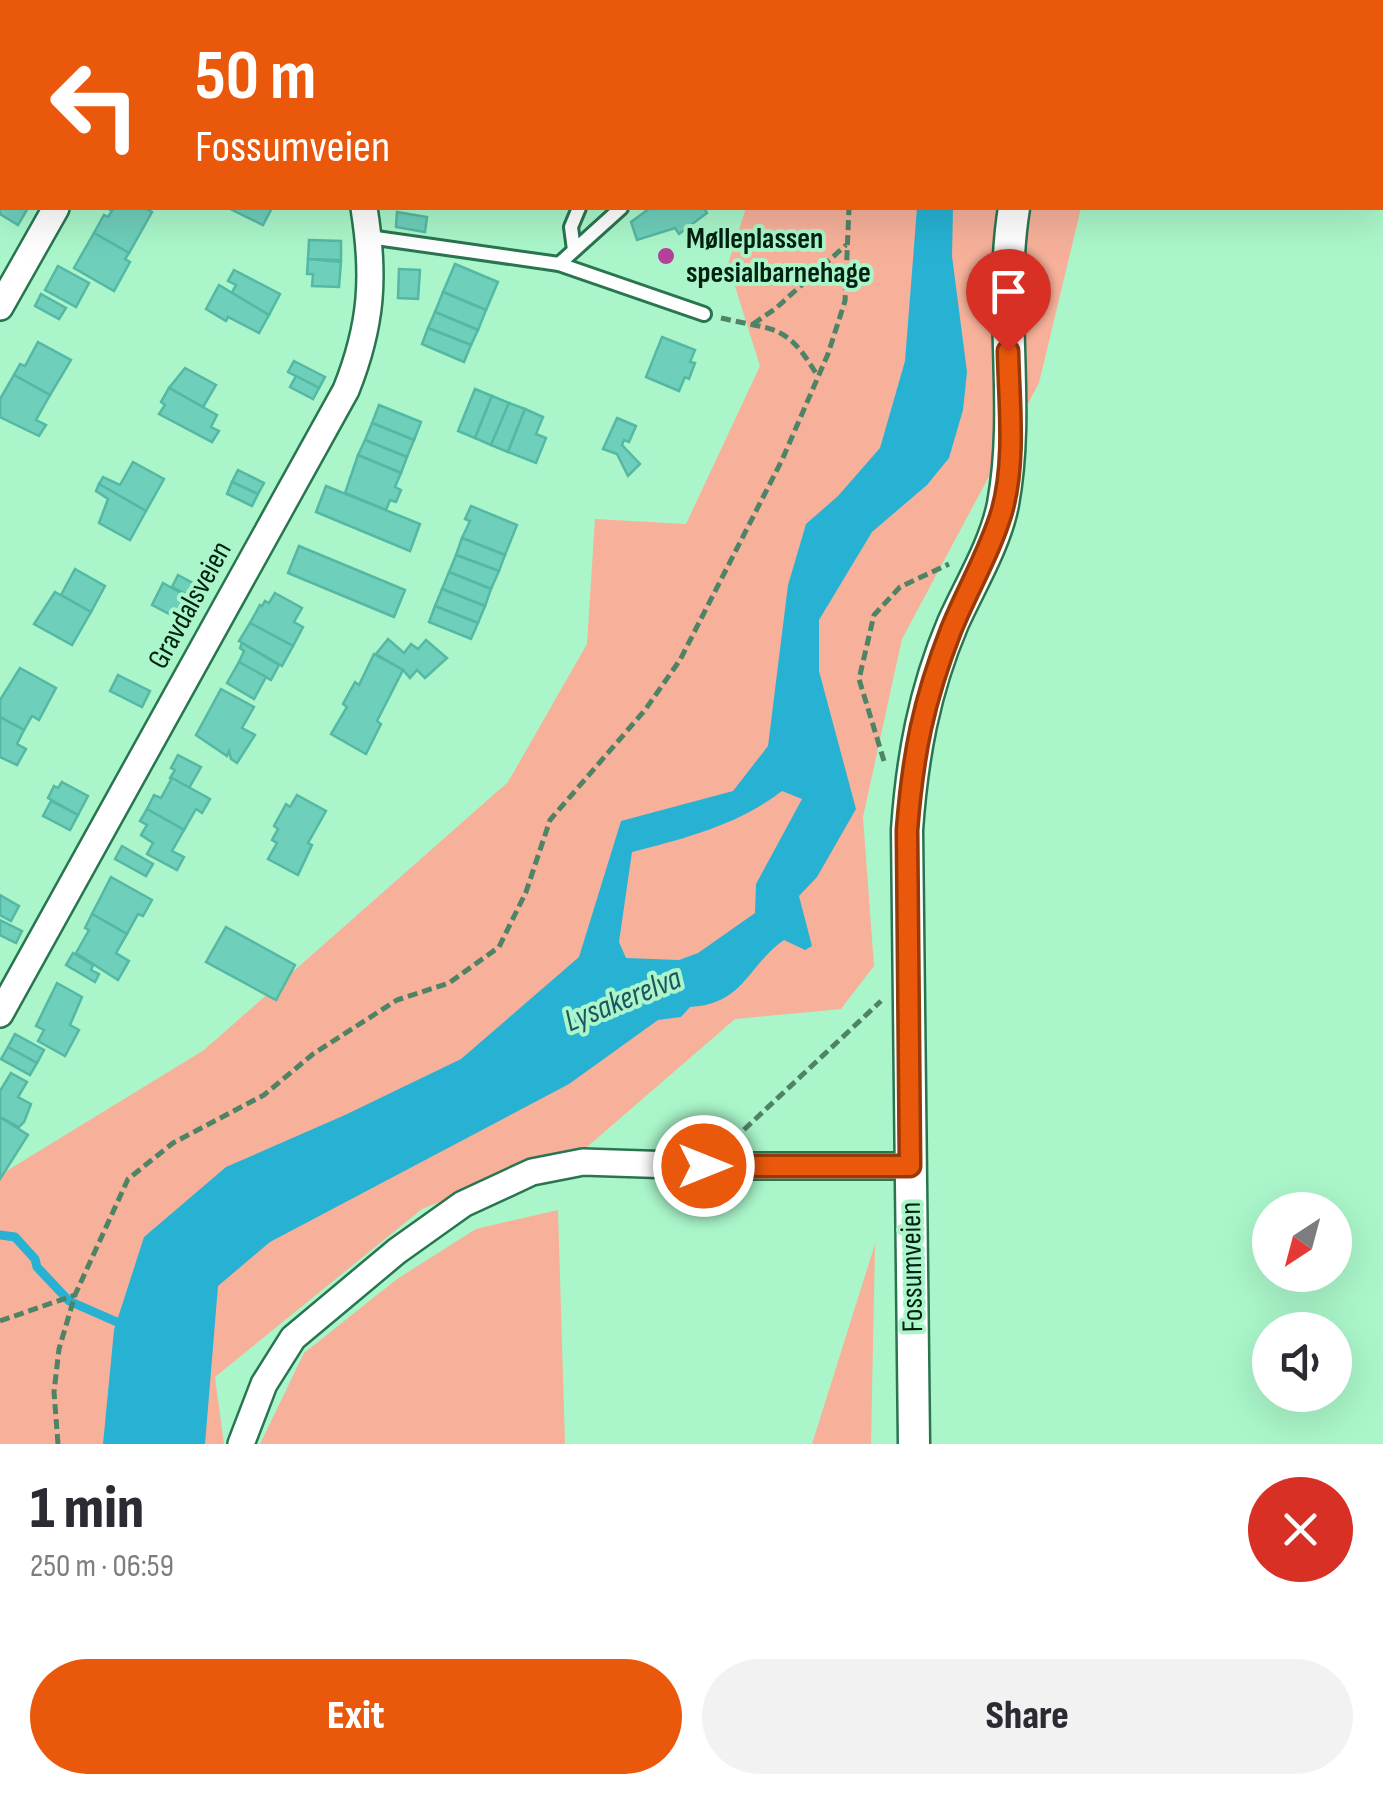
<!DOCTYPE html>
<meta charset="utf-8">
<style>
:root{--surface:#fff;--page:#f2f2f3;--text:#2b2b33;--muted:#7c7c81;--accent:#ea580c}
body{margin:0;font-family:"Sofia Sans Condensed",sans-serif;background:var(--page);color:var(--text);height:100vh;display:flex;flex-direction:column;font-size:38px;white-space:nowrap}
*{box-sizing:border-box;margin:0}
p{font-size:32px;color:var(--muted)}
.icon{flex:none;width:55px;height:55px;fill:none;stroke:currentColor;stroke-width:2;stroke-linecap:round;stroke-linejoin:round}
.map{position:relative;height:1444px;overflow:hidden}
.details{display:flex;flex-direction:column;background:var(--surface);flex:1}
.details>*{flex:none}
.guide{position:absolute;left:0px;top:0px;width:1385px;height:210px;box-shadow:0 10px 40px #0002;background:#ea580c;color:#fff;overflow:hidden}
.needle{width:65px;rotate:216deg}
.controls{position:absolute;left:1252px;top:1192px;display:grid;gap:20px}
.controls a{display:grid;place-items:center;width:100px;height:100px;border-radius:50%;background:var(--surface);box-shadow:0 10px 40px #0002;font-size:50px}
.pin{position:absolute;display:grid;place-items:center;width:85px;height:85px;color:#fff;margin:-102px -42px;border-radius:50% 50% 50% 0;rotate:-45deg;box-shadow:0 0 10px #0007}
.pin .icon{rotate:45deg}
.me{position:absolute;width:110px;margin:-55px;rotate:90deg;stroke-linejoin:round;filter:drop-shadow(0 0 8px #0008)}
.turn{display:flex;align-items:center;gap:35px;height:210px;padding:0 30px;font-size:45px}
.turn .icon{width:130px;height:130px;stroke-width:2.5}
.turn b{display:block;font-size:70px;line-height:85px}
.round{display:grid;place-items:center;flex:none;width:105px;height:105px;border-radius:52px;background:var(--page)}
.headline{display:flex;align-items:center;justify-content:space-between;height:170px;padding:0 30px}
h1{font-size:60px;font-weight:800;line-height:75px}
.cta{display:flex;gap:20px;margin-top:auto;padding:20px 30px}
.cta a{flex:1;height:115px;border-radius:60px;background:var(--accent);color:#fff;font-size:40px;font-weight:800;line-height:115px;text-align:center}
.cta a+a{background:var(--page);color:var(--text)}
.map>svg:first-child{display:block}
</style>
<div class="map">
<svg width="1383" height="1444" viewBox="0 0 1383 1444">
<rect width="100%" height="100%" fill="#aaf6ca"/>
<!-- green -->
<g fill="#f7b19a">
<polygon points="746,208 1081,208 1039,383 902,639 863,817 874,966 841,1009 735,1019 572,1160 531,1167 422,1209 215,1377 224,1444 0,1444 0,1175 204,1050 508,782 587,644 595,519 686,524 760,366 728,264"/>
<polygon points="558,1210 565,1444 260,1444 304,1353 397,1279 476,1229"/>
<polygon points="875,1244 871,1444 812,1444"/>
</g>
<!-- water -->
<path fill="#27b2d3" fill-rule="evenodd" d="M917,208H953L952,256L967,372L963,410L949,458L927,485L872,532L819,620V671L856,809L817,877L799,896L812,946L805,950L784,940C747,966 744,1004 690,1007L681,1017L658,1020L569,1084L270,1242L218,1286L205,1444H103L114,1330L144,1237L226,1167L345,1115L461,1059L579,957L621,821L733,791L768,746L788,585L806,524L838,496L880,448L905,361ZM782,791L802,799L756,884L755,913L698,953L679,960L626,958L619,942L632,852C686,838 738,825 782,791Z"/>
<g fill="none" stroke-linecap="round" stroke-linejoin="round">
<!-- stream -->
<polyline stroke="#27b2d3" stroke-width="9" points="0,1235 15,1237 35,1259 37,1267 69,1301 126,1326"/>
</g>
<!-- building -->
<g fill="#6ecfbb" stroke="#55b8a4" stroke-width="2.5">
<polygon points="0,153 2,208 28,208 18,225 0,214"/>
<polygon points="107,208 144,208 152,212 129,253 94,233 104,215 108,217 112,211"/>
<polygon points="228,208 272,208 263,225"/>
<polygon points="650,208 704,208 707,213 679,234 675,228 637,240 631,222"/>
<polygon points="397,212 427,217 425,232 396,227"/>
<polygon points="94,233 129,253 125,259 130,262 114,291 74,268"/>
<polygon points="309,240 341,241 341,260 308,259"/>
<polygon points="308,259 341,262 339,287 312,286 313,274 307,274"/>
<polygon points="455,264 498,282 486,310 443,292"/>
<polygon points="58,266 89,283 76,307 45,290"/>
<polygon points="399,269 420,270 418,299 398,298"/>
<polygon points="234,270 280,294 269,315 231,294 236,285 228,281"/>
<polygon points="219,285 269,315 259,333 228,317 226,321 206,309"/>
<polygon points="443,292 486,310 478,330 435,312"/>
<polygon points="41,294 66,308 59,319 35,306"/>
<polygon points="435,312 478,330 471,345 428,328"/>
<polygon points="428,328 471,345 464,362 422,344"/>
<polygon points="662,337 695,350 690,362 695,363 689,379 685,377 679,391 646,377"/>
<polygon points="38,342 71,360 50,395 14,375 20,364 25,366"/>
<polygon points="294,361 325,377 319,388 288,372"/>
<polygon points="185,368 216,385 203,407 169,388"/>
<polygon points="14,375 50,395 36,420 46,425 39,436 0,417 0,399"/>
<polygon points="296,376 319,388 313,399 290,387"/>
<polygon points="169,388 217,415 211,427 219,431 212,442 159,414 165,405 161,402"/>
<polygon points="475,389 492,396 475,438 458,431"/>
<polygon points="492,396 509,403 491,445 475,438"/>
<polygon points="509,403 525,409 508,452 491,445"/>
<polygon points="379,405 421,422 414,440 372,423"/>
<polygon points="525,409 543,417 536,434 546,438 536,463 508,452"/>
<polygon points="617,418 636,426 629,442 624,440 622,445 640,464 628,476 617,454 603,449"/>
<polygon points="372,423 414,440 407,457 365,440"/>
<polygon points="365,440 407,457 401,473 358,455"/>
<polygon points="358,455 401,473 395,487 401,490 396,502 390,500 386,510 345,493"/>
<polygon points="133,462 164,479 146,511 99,484 103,477 120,485"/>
<polygon points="238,470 264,483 258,494 232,482"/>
<polygon points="232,482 258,494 252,506 227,494"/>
<polygon points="99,484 146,511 130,540 99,523 108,499 96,491"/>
<polygon points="326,486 420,524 410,551 316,512"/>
<polygon points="471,506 517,525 505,555 462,538 470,521 465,519"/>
<polygon points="462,538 505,555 499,571 456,555"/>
<polygon points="299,546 405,590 394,617 288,573"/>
<polygon points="456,555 499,571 491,589 449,572"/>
<polygon points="75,569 105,586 91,612 61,595"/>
<polygon points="449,572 491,589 485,606 442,589"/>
<polygon points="178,575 206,590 200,601 172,587"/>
<polygon points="163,583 192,599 181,620 152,605"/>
<polygon points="442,589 485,606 478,623 435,606"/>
<polygon points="55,592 91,612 72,645 34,624"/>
<polygon points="275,593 302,608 294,622 303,627 293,646 250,623 260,605 262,606 265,601 269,603"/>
<polygon points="435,606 478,623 471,639 429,622"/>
<polygon points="250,623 293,646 282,666 239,641"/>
<polygon points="388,639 404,653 411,644 418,649 426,640 447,658 425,678 417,670 410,678 403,670 376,654"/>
<polygon points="242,643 279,665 271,680 239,662 244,651 240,648"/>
<polygon points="374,654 403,670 377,721 381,724 366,754 331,734 347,707 343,704 355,682 359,685"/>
<polygon points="239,662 266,677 254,699 227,683"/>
<polygon points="20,668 56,688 39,720 32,716 24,730 0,717 0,700"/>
<polygon points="118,675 150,691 142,707 110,691"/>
<polygon points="221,689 254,707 242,728 255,735 237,763 231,759 229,751 227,756 196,735"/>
<polygon points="0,717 24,730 17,744 26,749 17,765 0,757"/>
<polygon points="178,755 201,767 189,788 170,778 175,770 171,768"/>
<polygon points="172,778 210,799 202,813 196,809 184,830 147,809 154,795 161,798"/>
<polygon points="62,782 88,796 78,815 48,798 54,786 58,788"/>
<polygon points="297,795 326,811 308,843 312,845 298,875 268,859 277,843 272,840 278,829 274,826 286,804 290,807"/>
<polygon points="51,801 78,815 70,830 43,816"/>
<polygon points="147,809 184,830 172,851 184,857 177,870 147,854 153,843 141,835 147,825 140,821"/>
<polygon points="122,846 153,864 146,876 115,859"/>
<polygon points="111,877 152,900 143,916 138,914 127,934 92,914"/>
<polygon points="0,895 19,906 11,921 0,915"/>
<polygon points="92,914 127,934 116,953 129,961 118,980 76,953 89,930 85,928"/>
<polygon points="0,920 22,931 16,943 0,935"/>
<polygon points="226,927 295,965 276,1000 206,962"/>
<polygon points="73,953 93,965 91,970 99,974 95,982 66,965"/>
<polygon points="57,983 82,997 70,1025 79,1030 65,1056 38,1041 44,1030 36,1026"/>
<polygon points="15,1034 44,1050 37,1063 8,1047"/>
<polygon points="8,1047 37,1063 30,1075 1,1059"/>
<polygon points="11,1073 27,1082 18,1097 31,1104 24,1122 19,1127 0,1117 0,1091"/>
<polygon points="0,1117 28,1135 0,1179"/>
</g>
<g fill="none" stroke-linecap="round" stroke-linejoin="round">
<!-- service casing -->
<g stroke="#287550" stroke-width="18">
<g id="service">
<polyline points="369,237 559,264 621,208"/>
<polyline points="574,250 571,227 579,208"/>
<polyline points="559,264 704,314"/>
</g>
</g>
<!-- minor casing -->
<g stroke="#287550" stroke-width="30">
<g id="minor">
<polyline points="227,0 230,2"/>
<polyline points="171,2 172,0"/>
<polyline points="0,307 56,208"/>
<path d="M0,1014L346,390C372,325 375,276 364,208"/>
<polyline points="241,1444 264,1384 293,1338 397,1251 463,1204 532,1172 583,1162 704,1166 910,1166"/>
</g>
</g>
<!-- tertiary casing -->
<g stroke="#287550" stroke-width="35">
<g id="tertiary">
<polyline points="1078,2 1079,0"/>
<path d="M914,1444L907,830C912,758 924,691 953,623C970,585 995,545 1003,504C1021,406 998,306 1014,208"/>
</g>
</g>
<!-- path -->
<g stroke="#4f8366" stroke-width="5" stroke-dasharray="10 5" stroke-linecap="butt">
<polyline points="844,0 845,2"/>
<path d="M721,318C776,331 786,323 817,375"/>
<polyline points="753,324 775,309 846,245"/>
<polyline points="884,761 859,679 874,615 900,587 949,564"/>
<polyline points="733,1140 881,1001"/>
<polyline points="0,1321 75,1295"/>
<polyline points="58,1444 54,1392 59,1349 75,1295 128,1179 173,1143 264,1095 313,1054 397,1000 449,983 499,947 526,892 550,820 645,710 680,660 782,460 828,354 845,301 849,208"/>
</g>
<!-- service -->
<use href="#service" stroke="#fff" stroke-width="12"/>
<!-- minor -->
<use href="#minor" stroke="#fff" stroke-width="25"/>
<!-- tertiary -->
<use href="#tertiary" stroke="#fff" stroke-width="30"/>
</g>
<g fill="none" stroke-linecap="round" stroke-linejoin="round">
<!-- route casing -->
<g stroke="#983908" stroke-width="25">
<path id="route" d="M704,1166H910L907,830C913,754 923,702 951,630C967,590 990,552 1002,511C1016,460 1009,403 1008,351"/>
</g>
<!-- route -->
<use href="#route" stroke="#ea580c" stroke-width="18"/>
</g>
<!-- markers -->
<circle fill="#b6419a" stroke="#aaf6ca" stroke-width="4" cx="666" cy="256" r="10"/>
<g text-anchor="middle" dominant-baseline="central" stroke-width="8" stroke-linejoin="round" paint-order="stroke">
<!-- poi labels -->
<g font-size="30" font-weight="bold" fill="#022112" stroke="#aaf6ca" text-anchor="start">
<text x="686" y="239">Mølleplassen<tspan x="686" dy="34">spesialbarnehage</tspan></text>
</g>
<!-- street labels -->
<g font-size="30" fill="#022112" stroke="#aaf6ca">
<text transform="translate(190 605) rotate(-61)">Gravdalsveien</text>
<text transform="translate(912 1267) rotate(-91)">Fossumveien</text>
</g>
<!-- water labels -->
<g font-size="32" font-style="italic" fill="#1f5462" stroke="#aaf6ca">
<text transform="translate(623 1000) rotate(-22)">Lysakerelva</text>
</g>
</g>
</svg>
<div class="controls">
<a><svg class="needle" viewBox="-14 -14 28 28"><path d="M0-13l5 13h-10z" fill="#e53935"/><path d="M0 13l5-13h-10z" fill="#7c7c81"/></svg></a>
<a><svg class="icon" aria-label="sound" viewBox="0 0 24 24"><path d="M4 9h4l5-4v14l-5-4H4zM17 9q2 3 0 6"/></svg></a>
</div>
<div class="pin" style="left:1008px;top:351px;background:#d93025"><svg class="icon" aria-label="arrive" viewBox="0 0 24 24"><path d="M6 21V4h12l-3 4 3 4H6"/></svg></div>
<svg class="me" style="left:704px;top:1166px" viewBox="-20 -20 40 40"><circle r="17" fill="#ea580c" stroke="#fff" stroke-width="3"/><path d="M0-11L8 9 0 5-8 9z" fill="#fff"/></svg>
<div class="guide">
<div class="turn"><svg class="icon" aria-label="left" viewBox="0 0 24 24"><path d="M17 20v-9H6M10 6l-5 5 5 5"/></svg><div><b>50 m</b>Fossumveien</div></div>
</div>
</div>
<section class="details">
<div class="headline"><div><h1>1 min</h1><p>250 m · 06:59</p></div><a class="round" style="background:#d93025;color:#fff"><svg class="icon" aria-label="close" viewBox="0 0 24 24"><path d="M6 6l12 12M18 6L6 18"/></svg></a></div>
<div class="cta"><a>Exit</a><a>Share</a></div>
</section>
